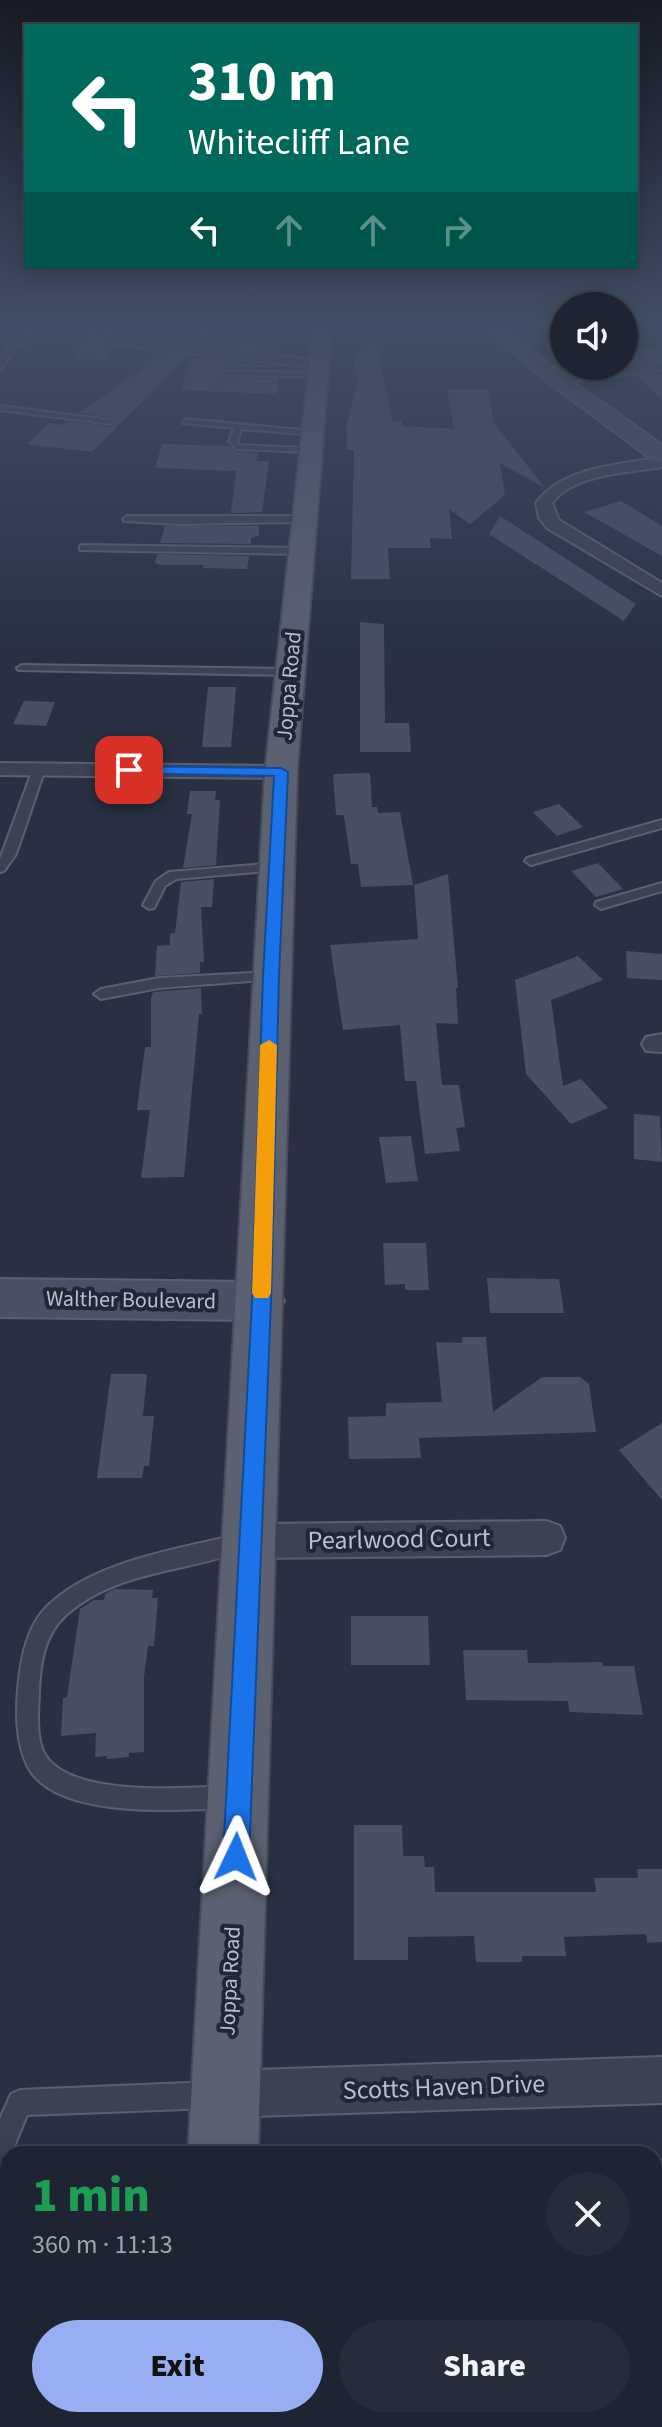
<!DOCTYPE html>
<meta charset="utf-8">
<style>
:root{--surface:#1e2432;--page:#262c3a;--text:#f1f3f6;--muted:#a1a4ac;--line:#3c414d;--accent:#97aef3}
body{margin:0;font-family:"Source Sans 3",sans-serif;background:var(--page);color:var(--text);height:100vh;display:flex;flex-direction:column;font-size:30px;white-space:nowrap}
*{box-sizing:border-box;margin:0}
p{font-size:26px;color:var(--muted)}
.icon{flex:none;width:44px;height:44px;fill:none;stroke:currentColor;stroke-width:2;stroke-linecap:round;stroke-linejoin:round}
.map{position:relative;flex:1;overflow:hidden}
.drawer{position:absolute;left:0px;top:2146px;width:662px;height:282px;display:flex;flex-direction:column;background:var(--surface);border-radius:24px 24px 0 0;box-shadow:0 4px 20px #0003,0 0 0 2px var(--line)}
.drawer>*{flex:none}
.hud{position:absolute;left:24px;top:24px;width:614px;height:244px;border-radius:0px;box-shadow:0 4px 20px #0003,0 0 0 2px var(--line);background:#00695c;color:#fff;overflow:hidden}
.controls{position:absolute;left:550px;top:292px;display:grid;gap:16px}
.controls a{display:grid;place-items:center;width:88px;height:88px;border-radius:50%;background:var(--surface);box-shadow:0 4px 20px #0003,0 0 0 2px var(--line);font-size:40px}
.pin{position:absolute;display:grid;place-items:center;width:68px;height:68px;color:#fff;margin:-34px;border-radius:16px;box-shadow:0 4px 12px #0006}
.me{position:absolute;width:88px;margin:-44px;rotate:2deg;stroke-linejoin:round;filter:drop-shadow(0 0 6px #0008)}
.turn{display:flex;align-items:center;gap:28px;height:168px;padding:0 32px;font-size:36px}
.turn .icon{width:104px;height:104px;stroke-width:2.5}
.turn b{display:block;font-size:56px;line-height:68px}
.lanes{display:flex;align-items:center;height:76px;padding:0 32px;background:#0003;justify-content:center;gap:40px;direction:ltr}
.lanes .off{opacity:.35}
.round{display:grid;place-items:center;flex:none;width:84px;height:84px;border-radius:42px;background:var(--page)}
.summary{display:flex;align-items:center;justify-content:space-between;height:136px;padding:0 32px}
h1{font-size:48px;font-weight:800;line-height:60px;color:#1e9e55}
.cta{display:flex;gap:16px;margin-top:auto;padding:16px 32px}
.cta a{flex:1;height:92px;border-radius:48px;background:var(--accent);color:#111;font-size:32px;font-weight:800;line-height:92px;text-align:center}
.cta a+a{background:var(--page);color:var(--text)}
.map>svg:first-child{display:block}
</style>
<div class="map">
<svg width="662" height="2427" viewBox="0 0 662 2427">
<rect width="100%" height="100%" fill="#283042"/>
<!-- building -->
<g fill="#484f63">
<polygon points="86,323 118,323 115,334 105,333 96,339 101,346 112,347 108,361 76,358"/>
<polygon points="372,323 393,421 402,421 402,426 454,429 447,389 488,389 494,423 545,488 500,463 505,495 470,524 449,509 452,539 430,538 431,548 388,548 390,579 351,579 354,450 347,450 346,427 359,377 352,377 357,352 365,352"/>
<polygon points="191,334 195,338 275,346 270,352 168,340 173,336 186,337"/>
<polygon points="624,334 640,348 662,347 662,359 624,364"/>
<polygon points="155,352 187,356 92,452 27,444 49,423 62,425 67,421 111,427 116,425 118,421 112,417 79,413 147,365 142,364"/>
<polygon points="193,357 282,367 223,368 217,375 220,378 279,379 276,394 180,390"/>
<polygon points="662,373 662,400 637,376"/>
<polygon points="162,444 229,446 236,452 258,453 256,461 269,461 262,512 231,513 236,471 155,468"/>
<polygon points="621,501 662,526 662,556 584,512"/>
<polygon points="500,516 636,604 624,621 489,534"/>
<polygon points="165,526 259,526 259,535 251,538 251,544 160,543"/>
<polygon points="157,554 249,556 247,569 203,568 204,565 160,565 155,563"/>
<polygon points="360,622 384,624 385,723 409,723 411,752 360,752"/>
<polygon points="208,687 236,687 231,747 202,747"/>
<polygon points="24,701 55,702 46,726 13,724"/>
<polygon points="370,773 372,807 377,807 378,813 400,812 413,885 361,887 358,864 351,864 345,822 343,815 336,815 333,774"/>
<polygon points="190,791 216,791 215,800 220,800 216,865 183,868 192,814 187,814"/>
<polygon points="559,804 583,827 557,836 533,812"/>
<polygon points="598,863 623,889 596,897 571,871"/>
<polygon points="448,874 458,988 456,988 458,1024 436,1023 442,1085 459,1085 465,1127 456,1128 460,1151 425,1154 416,1081 405,1081 400,1025 343,1030 330,945 418,939 414,885"/>
<polygon points="214,879 212,907 201,907 204,962 200,962 200,973 155,976 157,946 170,945 170,934 175,933 181,882"/>
<polygon points="626,951 662,954 662,980 627,978"/>
<polygon points="578,956 603,980 551,1000 563,1086 581,1079 608,1108 571,1124 526,1074 515,980"/>
<polygon points="201,988 202,1014 199,1014 184,1177 141,1178 150,1110 137,1110 145,1047 151,1047 151,998 153,992"/>
<polygon points="634,1114 660,1116 662,1162 634,1159"/>
<polygon points="411,1136 418,1181 386,1183 379,1137"/>
<polygon points="383,1243 426,1243 429,1290 405,1290 405,1284 385,1285"/>
<polygon points="487,1278 559,1279 564,1313 490,1313"/>
<polygon points="462,1337 486,1337 493,1412 542,1377 580,1377 589,1384 596,1432 419,1438 421,1458 349,1459 348,1417 386,1416 386,1403 442,1402 436,1342 462,1343"/>
<polygon points="111,1374 147,1374 143,1416 154,1416 149,1466 144,1466 142,1478 97,1478"/>
<polygon points="662,1423 662,1500 619,1450"/>
<polygon points="114,1589 153,1590 152,1598 158,1598 154,1646 148,1646 144,1677 144,1752 129,1753 129,1757 107,1759 107,1756 95,1757 96,1733 61,1736 63,1698 67,1697 80,1609 94,1600 104,1600 105,1594"/>
<polygon points="351,1616 428,1616 430,1665 351,1665"/>
<polygon points="463,1650 527,1650 528,1663 602,1662 603,1666 634,1666 643,1715 569,1712 568,1701 466,1700"/>
<polygon points="354,1825 402,1825 403,1856 424,1856 425,1867 434,1867 435,1892 596,1892 594,1878 638,1878 637,1869 662,1869 662,1942 647,1943 646,1934 564,1937 566,1956 522,1956 522,1962 476,1962 474,1936 408,1937 408,1960 354,1960"/>
</g>
<g fill="none" stroke-linecap="round" stroke-linejoin="round">
<!-- lane casing -->
<g stroke="#5b606f" stroke-width="4">
<g id="lane">
<path d="M50,323H58L18,346L0,369C0,351 16,341 31,333L4,329V327L37,330Z"/>
<polygon points="269,323 291,323 325,328 322,330"/>
<polygon points="196,330 255,336 321,337 325,339 321,341 255,340 194,333"/>
<polygon points="223,371 316,373 320,375 316,377 220,375"/>
<polygon points="0,406 111,420 115,422 111,424 0,410"/>
<polygon points="186,419 311,431 314,435 241,429 237,441 239,445 309,448 313,450 309,452 236,449 229,441 234,428 183,423"/>
<polygon points="127,516 303,516 307,519 303,522 179,524 124,521 123,519"/>
<polygon points="83,545 301,548 306,551 301,554 80,550 80,546"/>
<polygon points="22,665 290,669 295,672 290,675 18,670 17,668"/>
<polygon points="39,766 45,769 16,854 4,871 0,872 0,859 33,769"/>
<polygon points="662,820 662,828 531,865 525,861 527,858"/>
<polygon points="276,863 280,864 280,870 176,879 165,886 154,908 149,909 143,905 156,881 169,872"/>
<polygon points="662,883 662,891 601,909 595,905 596,902"/>
<polygon points="271,972 276,973 276,979 159,988 101,999 94,994 101,989 159,978"/>
<path d="M241,1534L248,1537L251,1543L248,1549C189,1572 116,1570 66,1615C44,1635 40,1664 39,1693C38,1711 36,1737 44,1753C68,1798 186,1788 229,1786L237,1789L240,1797L237,1805L229,1808C179,1810 56,1820 28,1767C16,1743 16,1715 18,1689C21,1657 27,1622 53,1601C100,1560 182,1548 241,1534Z"/>
<polygon points="212,2082 221,2086 225,2095 221,2104 212,2108 27,2115 11,2154 0,2162 0,2119 11,2094 20,2090"/>
</g>
</g>
<!-- street casing -->
<g stroke="#5b606f" stroke-width="4">
<g id="street">
<polygon points="106,336 317,360 324,364 317,368 101,343 99,340"/>
<polygon points="662,362 662,370 556,383 549,379 556,375"/>
<path d="M662,457V467C628,473 575,473 552,503L559,520L662,583V596L547,528L539,518L536,503C563,466 620,465 662,457Z"/>
<polygon points="0,763 281,766 292,772 281,778 0,775"/>
<polygon points="662,1034 662,1052 646,1051 642,1044 646,1037"/>
<polygon points="547,1521 560,1526 565,1538 560,1550 547,1555 251,1558 238,1553 233,1541 238,1529 251,1524"/>
<polygon points="662,2057 662,2103 225,2117 208,2111 202,2094 208,2077 225,2071"/>
</g>
</g>
<!-- secondary casing -->
<g stroke="#5b606f" stroke-width="4">
<g id="secondary">
<polygon points="478,323 498,323 563,375 662,445 662,463 654,461 549,383"/>
<polygon points="0,1279 261,1282 277,1288 284,1301 277,1314 261,1320 0,1317"/>
</g>
</g>
<!-- primary casing -->
<g stroke="#464b5b" stroke-width="4">
<g id="primary">
<polygon points="314,323 332,323 297,772 258,2154 188,2154 265,772"/>
<rect x="171" y="2420" width="78" height="7"/>
</g>
</g>
<!-- lane -->
<use href="#lane" fill="#3c4251" fill-rule="evenodd"/>
<!-- street -->
<use href="#street" fill="#3c4251" fill-rule="evenodd"/>
<!-- secondary -->
<use href="#secondary" fill="#4b5164" fill-rule="evenodd"/>
<!-- primary -->
<use href="#primary" fill="#5b6171" fill-rule="evenodd"/>
</g>
<!-- sky -->
<linearGradient id="sky" x2="0" y2="1"><stop stop-color="#161a24"/><stop offset="0.49" stop-color="#424e65"/><stop offset="1" stop-color="#424e65" stop-opacity="0"/></linearGradient>
<rect width="662" height="663" fill="url(#sky)"/>
<!-- route -->
<polygon fill="#1a73e8" stroke="#114b97" stroke-width="2" points="129,766 281,768 288,772 279,976 271,1301 249,1857 245,1866 236,1869 227,1866 223,1857 252,1301 263,976 274,776 125,773 123,770"/>
<!-- slow -->
<polygon fill="#f59e0b" points="269,1040 277,1045 271,1293 268,1298 255,1298 252,1293 260,1045"/>
<g text-anchor="middle" dominant-baseline="central" stroke-width="8" stroke-linejoin="round" paint-order="stroke">
<!-- street labels -->
<g font-size="22" fill="#babecb" stroke="#212737">
<text transform="translate(289 686) rotate(-85)">Joppa Road</text>
<text transform="translate(131 1300) rotate(1)">Walther Boulevard</text>
<text transform="translate(230 1981) rotate(-87)">Joppa Road</text>
</g>
<!-- near-street labels -->
<g font-size="26" fill="#babecb" stroke="#212737">
<text transform="translate(399 1539) rotate(-1)">Pearlwood Court</text>
<text transform="translate(444 2087) rotate(-2)">Scotts Haven Drive</text>
</g>
</g>
</svg>
<div class="controls">
<a><svg class="icon" aria-label="sound" viewBox="0 0 24 24"><path d="M4 9h4l5-4v14l-5-4H4zM17 9q2 3 0 6"/></svg></a>
</div>
<div class="pin" style="left:129px;top:770px;background:#d93025"><svg class="icon" aria-label="arrive" viewBox="0 0 24 24"><path d="M6 21V4h12l-3 4 3 4H6"/></svg></div>
<svg class="me" style="left:236px;top:1857px" viewBox="-20 -20 40 40"><path d="M0-17L14 15 0 8-14 15z" fill="#1a73e8" stroke="#fff" stroke-width="4"/></svg>
<div class="hud">
<div class="turn"><svg class="icon" aria-label="left" viewBox="0 0 24 24"><path d="M17 20v-9H6M10 6l-5 5 5 5"/></svg><div><b>310 m</b>Whitecliff Lane</div></div>
<div class="lanes"><svg class="icon" aria-label="left" viewBox="0 0 24 24"><path d="M17 20v-9H6M10 6l-5 5 5 5"/></svg><svg class="icon off" aria-label="ahead" viewBox="0 0 24 24"><path d="M12 20V5M6 11l6-6 6 6"/></svg><svg class="icon off" aria-label="ahead" viewBox="0 0 24 24"><path d="M12 20V5M6 11l6-6 6 6"/></svg><svg class="icon off" aria-label="right" viewBox="0 0 24 24"><path d="M7 20v-9h11M14 6l5 5-5 5"/></svg></div>
</div>
<section class="drawer">
<div class="summary"><div><h1>1 min</h1><p>360 m · 11:13</p></div><a class="round"><svg class="icon" aria-label="close" viewBox="0 0 24 24"><path d="M6 6l12 12M18 6L6 18"/></svg></a></div>
<div class="cta"><a>Exit</a><a>Share</a></div>
</section>
</div>
